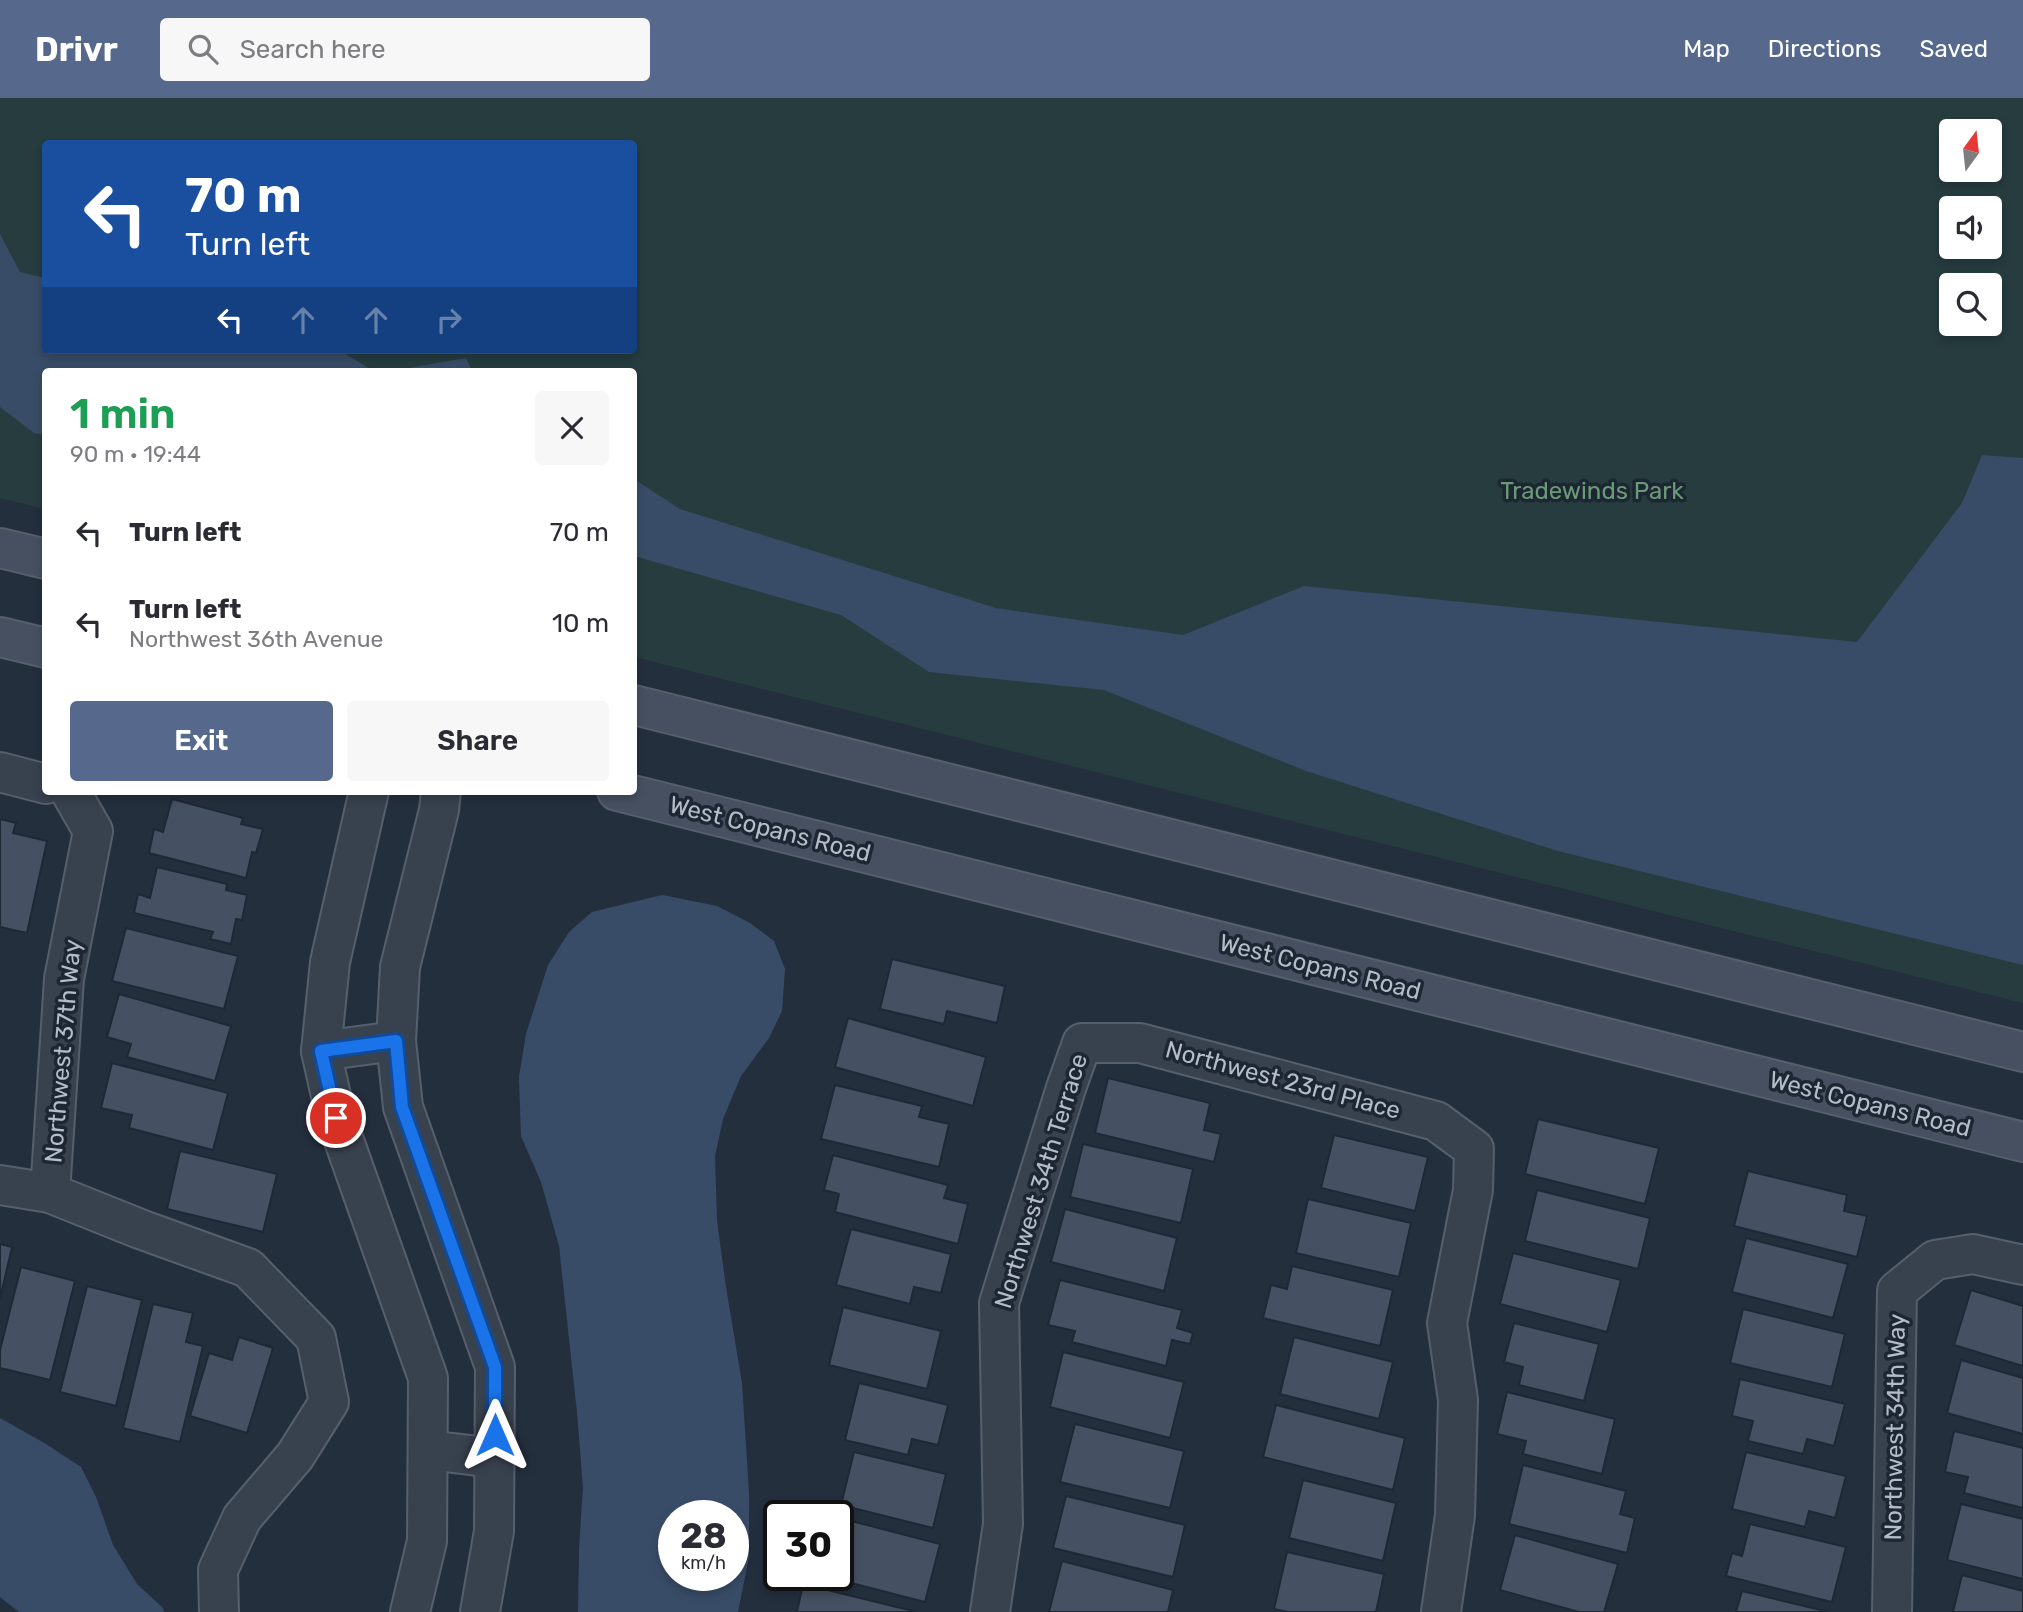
<!DOCTYPE html>
<meta charset="utf-8">
<style>
:root{--surface:#fff;--page:#f7f7f7;--text:#2b2b33;--muted:#7c7c81;--accent:#56698c}
body{margin:0;font-family:Rubik,sans-serif;background:var(--page);color:var(--text);height:100vh;display:flex;flex-direction:column;font-size:26px;white-space:nowrap}
*{box-sizing:border-box;margin:0}
p{font-size:23px;color:var(--muted)}
.icon{flex:none;width:38px;height:38px;fill:none;stroke:currentColor;stroke-width:2;stroke-linecap:round;stroke-linejoin:round}
.map{position:relative;flex:1;overflow:hidden}
.panel{position:absolute;left:42px;top:270px;width:595px;height:427px;display:flex;flex-direction:column;background:var(--surface);border-radius:7px;box-shadow:0 4px 10px #0003}
.panel>*{flex:none}
.hud{position:absolute;left:42px;top:42px;width:595px;height:214px;border-radius:7px;box-shadow:0 4px 10px #0003;background:#1a4fa0;color:#fff;overflow:hidden}
.needle{width:46px;rotate:15deg}
.fabs{position:absolute;left:1939px;top:21px;display:grid;gap:14px}
.fabs a{display:grid;place-items:center;width:63px;height:63px;border-radius:7px;background:var(--surface);box-shadow:0 4px 10px #0003;font-size:35px}
.speed{position:absolute;left:658px;top:1402px;display:flex;gap:14px;font-size:35px;font-weight:700;text-align:center}
.speed>*{display:grid;place-content:center;width:91px;height:91px;border-radius:50%;background:var(--surface);box-shadow:0 4px 10px #0003;line-height:1}
.speed small{font-size:18px;font-weight:400}
.speed .limit{border:4px solid #111;border-radius:10px;background:#fff;color:#111}
.pin{position:absolute;display:grid;place-items:center;width:60px;height:60px;color:#fff;margin:-30px;border:4px solid #fff;border-radius:50%;box-shadow:0 2px 7px #0007}
.me{position:absolute;width:77px;margin:-38px;rotate:0deg;stroke-linejoin:round;filter:drop-shadow(0 0 5px #0008)}
.turn{display:flex;align-items:center;gap:24px;height:147px;padding:0 28px;font-size:32px}
.turn .icon{width:91px;height:91px;stroke-width:2.5}
.turn b{display:block;font-size:49px;line-height:60px}
.lanes{display:flex;align-items:center;height:66px;padding:0 28px;background:#0003;justify-content:center;gap:35px;direction:ltr}
.lanes .off{opacity:.35}
.round{display:grid;place-items:center;flex:none;width:74px;height:74px;border-radius:7px;background:var(--page)}
.overview{display:flex;align-items:center;justify-content:space-between;height:119px;padding:0 28px}
h1{font-size:42px;font-weight:600;line-height:52px;color:#1e9e55}
.primary-button{display:flex;gap:14px;margin-top:auto;padding:14px 28px}
.primary-button a{flex:1;height:80px;border-radius:7px;background:var(--accent);color:#fff;font-size:28px;font-weight:600;line-height:80px;text-align:center}
.primary-button a+a{background:var(--page);color:var(--text)}
ul{padding:0;list-style:none}
li{display:flex;align-items:center;gap:21px;height:91px;padding:0 28px}
li div{flex:1}
li b{display:block;font-size:26px}
li em{font-style:normal}
header{display:flex;align-items:center;gap:42px;box-sizing:border-box;height:98px;padding:0 35px;background:var(--accent);color:#fff}
header strong{font-size:33px}
nav{display:flex;gap:38px;margin-inline-start:auto;font-size:24px}
.search{width:490px;height:63px;background:var(--page);display:flex;align-items:center;gap:18px;box-sizing:border-box;padding:0 24px;border-radius:7px;color:var(--muted);font-size:26px}
.map>svg:first-child{display:block}
</style>
<header>
<strong>Drivr</strong>
<div class="search"><svg class="icon" aria-label="search" viewBox="0 0 24 24"><circle cx="10" cy="10" r="6"/><path d="M15 15l6 6"/></svg>Search here</div>
<nav><a>Map</a><a>Directions</a><a>Saved</a></nav>
</header>
<div class="map">
<svg width="2023" height="1514" viewBox="0 0 2023 1514">
<rect width="100%" height="100%" fill="#242f3e"/>
<!-- green -->
<path fill="#263c3f" fill-rule="evenodd" d="M0,0H2023V905L634,559V273H46L45,411L0,400ZM1951,33H1990V72H1951ZM46,46H634V252H46ZM1951,110H1990V149H1951ZM1951,187H1990V226H1951Z"/>
<!-- water -->
<g fill="#394c67" fill-rule="evenodd">
<polygon points="0,136 20,174 45,180 46,252 339,252 373,273 46,273 45,337 34,335 0,309"/>
<polygon points="466,260 472,273 391,273"/>
<polygon points="1982,357 2023,360 2023,867 1558,753 1306,673 1104,592 929,574 841,517 634,458 634,381 680,411 996,510 1183,537 1304,488 1857,544 1962,405"/>
<path d="M662,797L717,808L750,825L774,843L785,871L782,913L769,940L741,978L723,1021L715,1058L717,1123L726,1189L742,1285L749,1395V1459L738,1514H578L579,1451L583,1389L577,1314L559,1148L541,1084L521,1038L519,979L526,936L548,867L569,834L592,814ZM674,1418H733V1477H674Z"/>
<polygon points="0,1320 46,1346 81,1369 96,1399 113,1447 137,1486 163,1510 164,1514 19,1514 0,1499"/>
</g>
<!-- building -->
<g fill="#455162" stroke="#1f2835" stroke-width="2">
<polygon points="172,701 243,720 241,726 263,731 256,755 252,754 246,780 149,755 154,731 163,734"/>
<polygon points="0,721 16,725 13,735 47,743 27,835 0,829"/>
<polygon points="157,769 227,786 226,792 247,797 242,822 236,821 231,846 210,841 213,834 134,815 138,796 150,800"/>
<polygon points="126,830 238,858 224,911 112,883"/>
<polygon points="892,861 1005,888 997,925 947,913 944,926 880,911"/>
<polygon points="119,896 231,928 215,983 127,959 131,946 107,939"/>
<polygon points="848,920 986,959 973,1008 835,969"/>
<polygon points="112,965 228,995 213,1052 129,1030 132,1017 101,1010"/>
<polygon points="1108,980 1210,1005 1204,1032 1221,1036 1214,1064 1095,1035"/>
<polygon points="835,987 922,1008 919,1019 949,1026 939,1069 821,1041"/>
<polygon points="1538,1021 1659,1050 1645,1106 1525,1076"/>
<polygon points="1334,1037 1428,1059 1415,1113 1321,1090"/>
<polygon points="1083,1046 1193,1071 1181,1125 1070,1099"/>
<polygon points="180,1053 277,1076 263,1134 167,1111"/>
<polygon points="833,1057 948,1087 944,1100 968,1106 958,1146 835,1114 839,1096 824,1092"/>
<polygon points="1748,1073 1847,1097 1844,1113 1867,1118 1857,1159 1734,1128"/>
<polygon points="1537,1092 1650,1120 1638,1171 1525,1143"/>
<polygon points="1308,1101 1411,1125 1399,1179 1296,1155"/>
<polygon points="1065,1111 1177,1140 1164,1193 1051,1164"/>
<polygon points="851,1131 951,1156 941,1195 914,1189 910,1206 836,1187"/>
<polygon points="1746,1140 1848,1166 1833,1220 1732,1194"/>
<polygon points="0,1146 12,1149 0,1201"/>
<polygon points="1513,1155 1621,1182 1607,1234 1500,1206"/>
<polygon points="1292,1168 1393,1192 1380,1248 1263,1220 1271,1187 1287,1191"/>
<polygon points="21,1169 75,1183 50,1282 0,1270 0,1252"/>
<polygon points="1060,1182 1182,1212 1177,1230 1193,1235 1190,1246 1172,1242 1166,1268 1072,1244 1075,1233 1048,1227"/>
<polygon points="87,1188 142,1202 116,1308 60,1294"/>
<polygon points="1971,1192 2023,1208 2023,1268 1954,1247"/>
<polygon points="153,1206 193,1215 186,1244 203,1248 180,1344 123,1330"/>
<polygon points="843,1209 941,1233 927,1291 829,1267"/>
<polygon points="1743,1211 1845,1236 1832,1289 1730,1265"/>
<polygon points="1514,1225 1599,1246 1584,1303 1519,1287 1523,1269 1504,1264"/>
<polygon points="239,1239 273,1250 247,1335 190,1318 209,1255 232,1262"/>
<polygon points="1294,1239 1393,1264 1379,1321 1280,1296"/>
<polygon points="1063,1254 1184,1284 1170,1340 1050,1309"/>
<polygon points="1961,1262 2023,1280 2023,1336 1947,1315"/>
<polygon points="1740,1281 1845,1306 1834,1348 1807,1341 1803,1356 1748,1343 1753,1323 1732,1318"/>
<polygon points="859,1285 948,1307 938,1347 912,1341 908,1357 845,1342"/>
<polygon points="1507,1294 1615,1321 1602,1376 1523,1356 1526,1343 1497,1336"/>
<polygon points="1276,1307 1405,1340 1393,1392 1263,1359"/>
<polygon points="1075,1326 1184,1353 1170,1410 1060,1384"/>
<polygon points="1954,1333 2023,1350 2023,1410 1964,1395 1968,1379 1945,1374"/>
<polygon points="854,1354 946,1376 933,1430 841,1407"/>
<polygon points="1746,1354 1846,1378 1835,1420 1809,1413 1805,1429 1732,1411"/>
<polygon points="1523,1367 1626,1393 1620,1416 1635,1420 1627,1455 1509,1426"/>
<polygon points="1303,1382 1396,1405 1383,1463 1289,1440"/>
<polygon points="1066,1398 1185,1427 1173,1479 1053,1450"/>
<polygon points="1961,1406 2023,1421 2023,1481 1947,1462"/>
<polygon points="840,1420 940,1446 925,1504 820,1477 838,1477"/>
<polygon points="1750,1426 1846,1449 1832,1504 1726,1478 1732,1455 1742,1458"/>
<polygon points="1515,1437 1618,1466 1604,1514 1579,1514 1500,1492"/>
<polygon points="1287,1454 1384,1476 1376,1514 1288,1514 1274,1511"/>
<polygon points="1062,1463 1173,1492 1168,1514 1049,1514"/>
<polygon points="1962,1477 2023,1493 2023,1514 1953,1514"/>
<polygon points="803,1486 917,1514 797,1514"/>
<polygon points="1742,1493 1829,1514 1736,1514"/>
</g>
<g fill="none" stroke-linecap="round" stroke-linejoin="round">
<!-- street casing -->
<g stroke="#565f6c" stroke-width="42">
<g id="street">
<polyline points="0,674 46,686"/>
<polyline points="369,693 330,864 321,953 336,1020 428,1280 427,1443 410,1514"/>
<polyline points="441,693 439,712 400,869 396,943 403,1009 495,1269 494,1433 480,1514"/>
<polyline points="321,953 396,943"/>
<polyline points="0,1087 50,1095 140,1131 248,1170 316,1240 329,1304 295,1358 242,1420 218,1472 219,1514"/>
<polyline points="50,1095 64,881 93,733 70,693"/>
<polyline points="428,1352 495,1360"/>
<polyline points="990,1514 1003,1426 999,1205 1066,990 1082,945 1140,945 1436,1023 1474,1051 1473,1092 1447,1225 1458,1302 1455,1417 1441,1514"/>
<polyline points="1892,1514 1897,1193 1935,1162 1973,1156 2023,1167"/>
</g>
</g>
<!-- secondary casing -->
<g stroke="#565f6c" stroke-width="42">
<g id="secondary">
<polyline points="0,450 46,461"/>
<polyline points="0,539 46,550"/>
<polyline points="634,607 2023,954"/>
<polyline points="617,693 2023,1044"/>
</g>
</g>
<!-- street -->
<use href="#street" stroke="#38414e" stroke-width="38"/>
<!-- secondary -->
<use href="#secondary" stroke="#465061" stroke-width="38"/>
</g>
<g fill="none" stroke-linecap="round" stroke-linejoin="round">
<!-- route casing -->
<g stroke="#114b97" stroke-width="18">
<polyline id="route" points="336,1020 321,953 396,943 402,1009 495,1269 495,1337"/>
</g>
<!-- route -->
<use href="#route" stroke="#1a73e8" stroke-width="12"/>
</g>
<g text-anchor="middle" dominant-baseline="central" stroke-width="7" stroke-linejoin="round" paint-order="stroke">
<!-- park labels -->
<g font-size="24" fill="#6b9a76" stroke="#1d2633">
<text x="1592" y="393">Tradewinds Park</text>
</g>
<!-- street labels -->
<g font-size="24" fill="#b4bcc9" stroke="#1d2633">
<text transform="translate(770 731) rotate(14)">West Copans Road</text>
<text transform="translate(1320 869) rotate(14)">West Copans Road</text>
<text transform="translate(63 953) rotate(-85)">Northwest 37th Way</text>
<text transform="translate(1283 982) rotate(15)">Northwest 23rd Place</text>
<text transform="translate(1870 1006) rotate(14)">West Copans Road</text>
<text transform="translate(1041 1083) rotate(-73)">Northwest 34th Terrace</text>
<text transform="translate(1895 1329) rotate(-89)">Northwest 34th Way</text>
</g>
</g>
</svg>
<div class="fabs">
<a><svg class="needle" viewBox="-14 -14 28 28"><path d="M0-13l5 13h-10z" fill="#e53935"/><path d="M0 13l5-13h-10z" fill="#7c7c81"/></svg></a>
<a><svg class="icon" aria-label="sound" viewBox="0 0 24 24"><path d="M4 9h4l5-4v14l-5-4H4zM17 9q2 3 0 6"/></svg></a>
<a><svg class="icon" aria-label="search" viewBox="0 0 24 24"><circle cx="10" cy="10" r="6"/><path d="M15 15l6 6"/></svg></a>
</div>
<div class="speed"><div>28<small>km/h</small></div><div class="limit">30</div></div>
<div class="pin" style="left:336px;top:1020px;background:#d93025"><svg class="icon" aria-label="arrive" viewBox="0 0 24 24"><path d="M6 21V4h12l-3 4 3 4H6"/></svg></div>
<svg class="me" style="left:495px;top:1337px" viewBox="-20 -20 40 40"><path d="M0-17L14 15 0 8-14 15z" fill="#1a73e8" stroke="#fff" stroke-width="4"/></svg>
<div class="hud">
<div class="turn"><svg class="icon" aria-label="left" viewBox="0 0 24 24"><path d="M17 20v-9H6M10 6l-5 5 5 5"/></svg><div><b>70 m</b>Turn left</div></div>
<div class="lanes"><svg class="icon" aria-label="left" viewBox="0 0 24 24"><path d="M17 20v-9H6M10 6l-5 5 5 5"/></svg><svg class="icon off" aria-label="ahead" viewBox="0 0 24 24"><path d="M12 20V5M6 11l6-6 6 6"/></svg><svg class="icon off" aria-label="ahead" viewBox="0 0 24 24"><path d="M12 20V5M6 11l6-6 6 6"/></svg><svg class="icon off" aria-label="right" viewBox="0 0 24 24"><path d="M7 20v-9h11M14 6l5 5-5 5"/></svg></div>
</div>
<section class="panel">
<div class="overview"><div><h1>1 min</h1><p>90 m · 19:44</p></div><a class="round"><svg class="icon" aria-label="close" viewBox="0 0 24 24"><path d="M6 6l12 12M18 6L6 18"/></svg></a></div>
<ul>
<li><svg class="icon" aria-label="left" viewBox="0 0 24 24"><path d="M17 20v-9H6M10 6l-5 5 5 5"/></svg><div><b>Turn left</b></div><em>70 m</em></li>
<li><svg class="icon" aria-label="left" viewBox="0 0 24 24"><path d="M17 20v-9H6M10 6l-5 5 5 5"/></svg><div><b>Turn left</b><p>Northwest 36th Avenue</p></div><em>10 m</em></li>
</ul>
<div class="primary-button"><a>Exit</a><a>Share</a></div>
</section>
</div>
